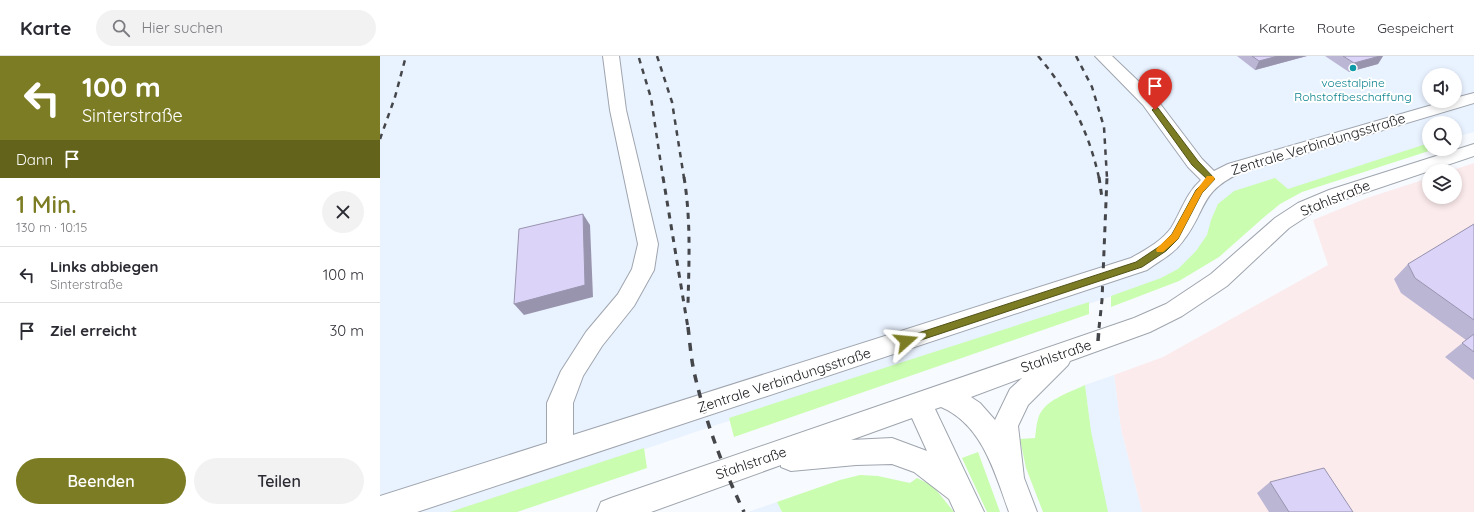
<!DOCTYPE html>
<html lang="de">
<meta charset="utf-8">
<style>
:root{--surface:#fff;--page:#f2f2f3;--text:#2b2b33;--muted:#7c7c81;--line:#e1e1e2;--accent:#7c7c24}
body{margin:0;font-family:Quicksand,sans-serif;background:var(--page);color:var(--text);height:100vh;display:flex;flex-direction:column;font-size:15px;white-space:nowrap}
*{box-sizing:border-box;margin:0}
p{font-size:13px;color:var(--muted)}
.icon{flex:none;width:22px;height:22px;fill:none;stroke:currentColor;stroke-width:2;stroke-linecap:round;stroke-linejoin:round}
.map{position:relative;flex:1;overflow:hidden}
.drawer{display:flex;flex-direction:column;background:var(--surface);width:380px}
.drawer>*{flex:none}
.banner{background:#7c7c24;color:#fff;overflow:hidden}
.fabs{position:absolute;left:1042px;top:12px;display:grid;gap:8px}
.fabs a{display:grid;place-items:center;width:40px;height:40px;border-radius:50%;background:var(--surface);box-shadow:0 2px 6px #0003;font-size:20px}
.pin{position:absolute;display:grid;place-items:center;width:34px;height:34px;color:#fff;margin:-41px -17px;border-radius:50% 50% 50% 0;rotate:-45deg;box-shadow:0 0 4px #0007}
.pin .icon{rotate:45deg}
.me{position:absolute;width:44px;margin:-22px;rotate:72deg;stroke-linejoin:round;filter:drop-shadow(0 0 3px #0008)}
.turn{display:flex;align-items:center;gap:14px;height:84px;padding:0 16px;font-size:18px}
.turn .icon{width:52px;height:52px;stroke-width:2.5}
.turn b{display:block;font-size:28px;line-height:34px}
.then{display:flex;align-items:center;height:38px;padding:0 16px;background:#0003;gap:8px;font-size:15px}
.round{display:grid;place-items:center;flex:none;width:42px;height:42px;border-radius:21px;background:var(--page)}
.overview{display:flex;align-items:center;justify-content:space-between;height:68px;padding:0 16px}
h1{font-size:24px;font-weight:600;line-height:30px;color:var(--accent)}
.action{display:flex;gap:8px;margin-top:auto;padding:8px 16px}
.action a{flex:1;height:46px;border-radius:24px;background:var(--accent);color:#fff;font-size:16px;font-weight:600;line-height:46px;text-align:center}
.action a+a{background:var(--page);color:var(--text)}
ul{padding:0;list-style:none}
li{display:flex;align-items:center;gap:12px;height:56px;padding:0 16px;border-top:1px solid var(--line)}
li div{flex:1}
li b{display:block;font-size:15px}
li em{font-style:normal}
header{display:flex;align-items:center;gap:24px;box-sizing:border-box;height:56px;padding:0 20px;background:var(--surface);border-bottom:1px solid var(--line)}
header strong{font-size:19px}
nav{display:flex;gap:22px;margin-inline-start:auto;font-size:14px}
.search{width:280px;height:36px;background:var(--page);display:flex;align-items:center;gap:10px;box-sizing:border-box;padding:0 14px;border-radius:22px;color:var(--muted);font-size:15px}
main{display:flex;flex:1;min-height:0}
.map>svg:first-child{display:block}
</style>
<header>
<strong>Karte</strong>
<div class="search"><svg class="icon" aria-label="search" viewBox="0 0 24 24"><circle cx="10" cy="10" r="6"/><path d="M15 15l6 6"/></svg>Hier suchen</div>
<nav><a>Karte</a><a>Route</a><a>Gespeichert</a></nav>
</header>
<main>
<section class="drawer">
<div class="banner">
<div class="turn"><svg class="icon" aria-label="left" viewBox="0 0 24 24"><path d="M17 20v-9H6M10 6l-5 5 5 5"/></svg><div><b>100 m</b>Sinterstraße</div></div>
<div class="then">Dann<svg class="icon" aria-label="arrive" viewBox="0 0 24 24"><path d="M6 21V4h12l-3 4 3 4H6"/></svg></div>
</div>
<div class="overview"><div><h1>1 Min.</h1><p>130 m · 10:15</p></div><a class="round"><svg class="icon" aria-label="close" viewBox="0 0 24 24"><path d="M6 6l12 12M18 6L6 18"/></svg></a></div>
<ul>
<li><svg class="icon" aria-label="left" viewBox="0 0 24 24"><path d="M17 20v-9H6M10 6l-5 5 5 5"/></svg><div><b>Links abbiegen</b><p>Sinterstraße</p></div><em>100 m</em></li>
<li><svg class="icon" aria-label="arrive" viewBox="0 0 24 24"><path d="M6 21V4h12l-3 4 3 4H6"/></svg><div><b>Ziel erreicht</b></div><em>30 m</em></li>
</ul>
<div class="action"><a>Beenden</a><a>Teilen</a></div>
</section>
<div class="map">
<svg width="1094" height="456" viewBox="0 0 1094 456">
<rect width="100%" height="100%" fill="#f7fafe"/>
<!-- commercial -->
<polygon fill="#fcebed" points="1094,107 1094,456 762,456 741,373 734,319 783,301 948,209 933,164 987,142 1049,122 1049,141 1075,141 1075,115 1070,115"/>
<!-- built -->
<g fill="#e9f2ff" fill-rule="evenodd">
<path d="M0,0H1094V76L1075,81V67H1049V90L842,162L831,194L794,220L330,371L78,456H0ZM1049,19H1075V45H1049Z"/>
<polygon points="734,319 741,373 762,456 728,456 724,445 711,375 705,329"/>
<polygon points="397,446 402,456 368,456"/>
</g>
<!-- green -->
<g fill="#cafdb0">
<polygon points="1049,87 1049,93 1055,93 922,136 900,148 883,162 839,201 799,225 731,251 731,240 781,222 798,213 816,195 827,179 831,164 838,148 854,135 895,122 908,133"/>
<polygon points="709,246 709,258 354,381 349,362"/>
<path d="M705,329L711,375L728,456H663L646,412L640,383L655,382C656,376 656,369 658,363C663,344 689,337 705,329Z"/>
<polygon points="264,392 267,412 137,456 70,456"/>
<polygon points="598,396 620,456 607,456 582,402"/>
<polygon points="480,419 498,420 530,427 537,422 553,430 574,456 402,456 397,446 460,424"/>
</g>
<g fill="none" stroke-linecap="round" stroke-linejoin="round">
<!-- minor casing -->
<g stroke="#9fa5ae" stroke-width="2">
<g id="minor">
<path d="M223,0H239L246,54L278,188L274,214L254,250L222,290L203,320L193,347V379L751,202C765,194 782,185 791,172C801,156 806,137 821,124L808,111L763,49L715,0H732L775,41L822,103L834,115L848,108L1066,45H1075V42L1094,37V47L862,116C818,136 828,153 803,185C794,198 779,205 767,214L37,456H0V440L167,387V347L181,315L206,276L238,238L252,213L258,188L230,54Z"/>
<path d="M1094,88V100L963,144L932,157L909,172L847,230L802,260L770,276L690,305L688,309L648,349L638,370L644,422L657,456H629C615,417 602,368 561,351L555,353L604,456H575L569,443L534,416L512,408L476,409L411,415L401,411V409L271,456H217L221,446L231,442L754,262L786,248L831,218L895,162L918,147L949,134ZM642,322L630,333L615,364L600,347L591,341ZM532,362L547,395L512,382L471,384Z"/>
</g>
</g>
<!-- minor -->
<use href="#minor" fill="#fff" fill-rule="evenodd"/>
<!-- rail-far2 -->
<g stroke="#444649" stroke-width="2.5" stroke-dasharray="5.5 5.5" stroke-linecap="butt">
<polyline points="277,0 292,46 304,122"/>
<path d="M658,0C689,36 709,76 719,122"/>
<polyline points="696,0 712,31 724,71 727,122"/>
<polyline points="259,2 271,42 283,122"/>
<polyline points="0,83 15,41 26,0"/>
</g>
<!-- rail-far1 -->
<g stroke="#444649" stroke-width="3" stroke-dasharray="6 6" stroke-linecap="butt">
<polyline points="283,121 308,272"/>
<path d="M304,121C311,164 309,205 308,248"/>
<polyline points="719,121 722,142"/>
<polyline points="719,272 722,244 727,121"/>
</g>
<!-- rail -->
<g stroke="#444649" stroke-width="3.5" stroke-dasharray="8 8" stroke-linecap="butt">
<path d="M308,271C310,287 311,304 315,320C326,367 343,412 364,456"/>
<polyline points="718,285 719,271"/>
</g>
</g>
<!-- wall -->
<g fill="#bcb6d5">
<polygon points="857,0 927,0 875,14"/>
<polygon points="945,0 1003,0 998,8 969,16"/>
<polygon points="1094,168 1094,324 1065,301 1086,284 1021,237 1014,223 1028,208"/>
<polygon points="890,426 973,456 889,456 877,437"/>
</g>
<!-- shaded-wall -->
<g fill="#9994ae">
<polygon points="898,0 927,0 875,14 879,5"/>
<polygon points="1000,0 1003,0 998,8 969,16 974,7"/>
<polygon points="203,158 210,169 213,241 144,259 134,248"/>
</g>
<!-- building -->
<g fill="#dbd4f8" stroke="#9994ae">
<polygon points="872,0 898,0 879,5"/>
<polygon points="963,0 1000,0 974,7"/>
<polygon points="203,158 205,229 134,248 139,173"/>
<polygon points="1094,168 1094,264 1035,222 1028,208"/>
<polygon points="1094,278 1094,296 1082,287"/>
<polygon points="944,412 973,456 909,456 890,426"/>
</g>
<!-- route -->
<polygon fill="#7c7c24" stroke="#515117" points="775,51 778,52 818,105 835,123 822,137 798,183 786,195 762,211 526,289 523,288 521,285 523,282 756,206 780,190 792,178 816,134 827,123 812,109 773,55 772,54"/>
<!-- slow -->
<polygon fill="#f59e0b" points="827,120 833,120 835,123 822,137 798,183 783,196 777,196 776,194 777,192 792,178 815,136"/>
<!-- markers -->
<circle fill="#0f9aa8" stroke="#fff" stroke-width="1.5" cx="973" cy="12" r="4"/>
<g text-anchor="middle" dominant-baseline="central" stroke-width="4" stroke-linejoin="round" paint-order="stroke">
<!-- far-culture labels -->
<g font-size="12" fill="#0d838f" stroke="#fff">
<text x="973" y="26">voestalpine<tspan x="973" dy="14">Rohstoffbeschaffung</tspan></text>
</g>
<!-- street labels -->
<g font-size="14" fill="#15171a" stroke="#fff">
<text transform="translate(938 88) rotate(-17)">Zentrale Verbindungsstraße</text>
<text transform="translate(955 142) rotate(-22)">Stahlstraße</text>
<text transform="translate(676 300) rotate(-19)">Stahlstraße</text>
<text transform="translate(404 324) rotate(-18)">Zentrale Verbindungsstraße</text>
<text transform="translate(371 407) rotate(-19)">Stahlstraße</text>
</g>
</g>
</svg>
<div class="fabs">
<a><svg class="icon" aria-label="sound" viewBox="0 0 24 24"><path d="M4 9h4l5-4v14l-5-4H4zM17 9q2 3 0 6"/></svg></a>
<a><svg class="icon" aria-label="search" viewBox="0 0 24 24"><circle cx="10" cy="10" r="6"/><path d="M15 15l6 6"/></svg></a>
<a><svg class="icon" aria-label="layers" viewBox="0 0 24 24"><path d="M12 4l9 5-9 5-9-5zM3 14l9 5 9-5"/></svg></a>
</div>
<div class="pin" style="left:775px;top:54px;background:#d93025"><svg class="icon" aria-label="arrive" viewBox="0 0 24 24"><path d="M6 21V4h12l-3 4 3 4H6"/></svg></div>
<svg class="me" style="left:526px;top:285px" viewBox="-20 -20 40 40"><path d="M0-17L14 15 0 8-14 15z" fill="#7c7c24" stroke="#fff" stroke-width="4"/></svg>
</div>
</main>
